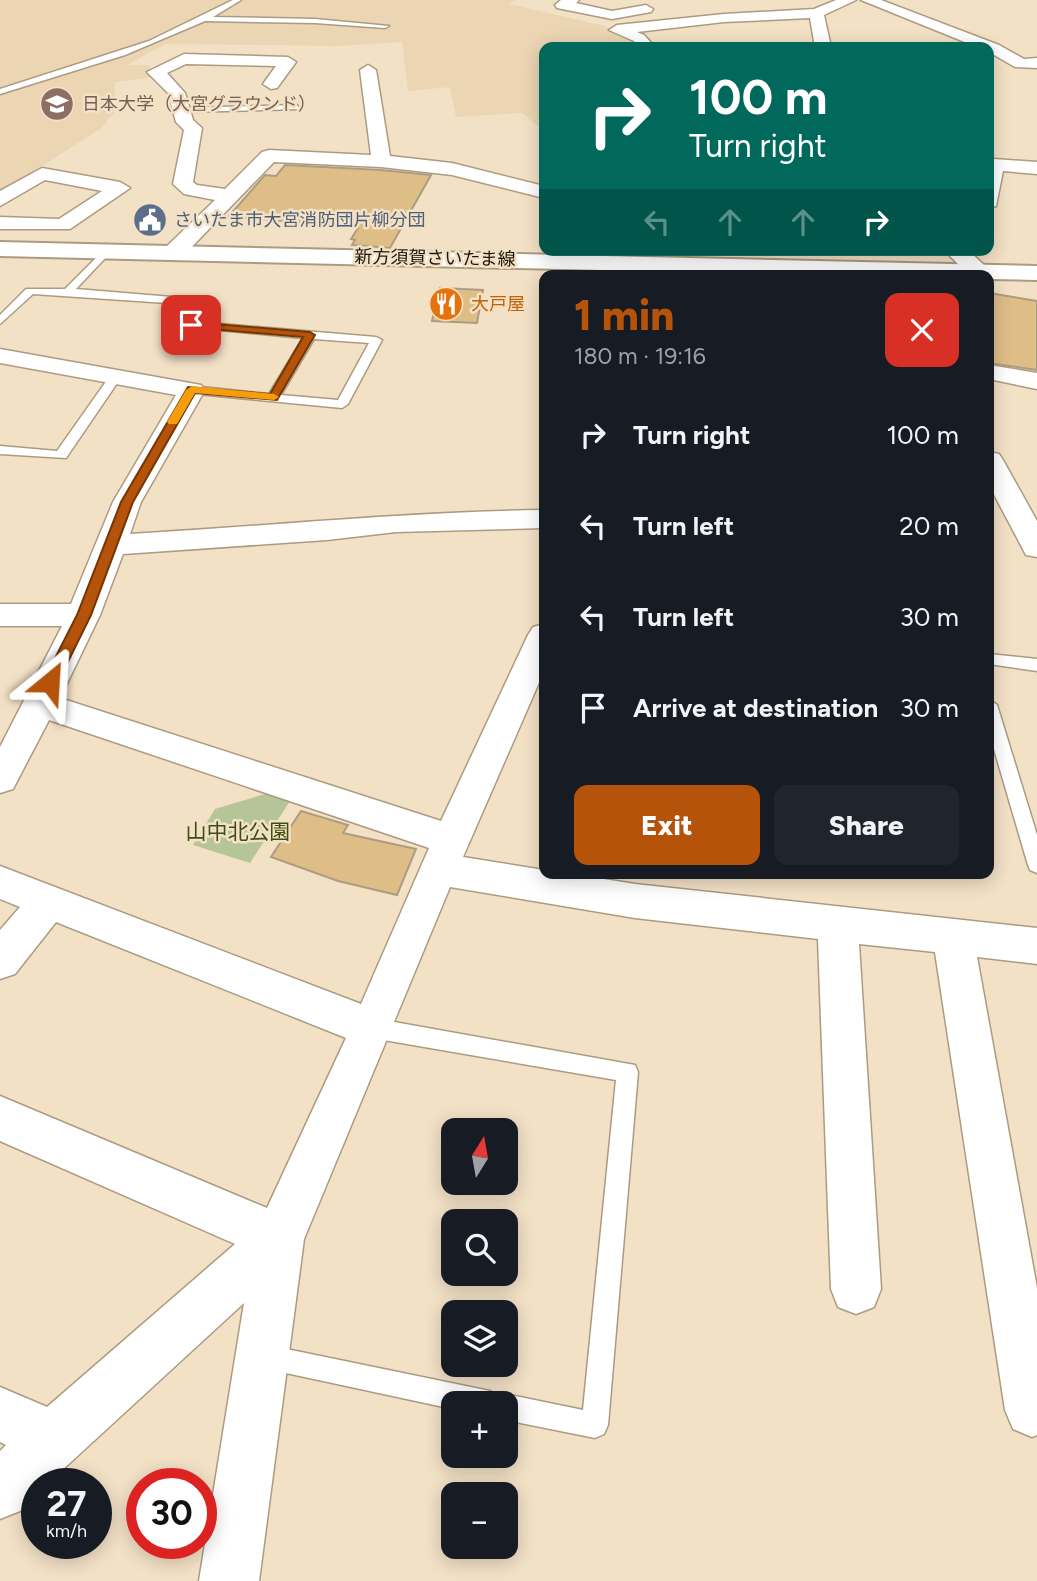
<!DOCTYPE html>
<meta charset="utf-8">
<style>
:root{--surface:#171b24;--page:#20242c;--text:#f1f3f6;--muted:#9ea1a6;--accent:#b45309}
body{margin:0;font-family:Figtree,"Noto Sans JP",sans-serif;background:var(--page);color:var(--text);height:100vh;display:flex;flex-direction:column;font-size:26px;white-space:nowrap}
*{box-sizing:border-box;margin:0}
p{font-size:23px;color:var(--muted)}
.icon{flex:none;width:38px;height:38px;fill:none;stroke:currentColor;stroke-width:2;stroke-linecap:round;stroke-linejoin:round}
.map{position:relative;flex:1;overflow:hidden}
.sheet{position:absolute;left:539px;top:270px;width:455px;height:609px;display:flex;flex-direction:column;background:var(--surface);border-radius:14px;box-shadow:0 4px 18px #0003}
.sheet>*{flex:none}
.banner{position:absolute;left:539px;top:42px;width:455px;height:214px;border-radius:14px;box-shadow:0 4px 18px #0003;background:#00695c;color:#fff;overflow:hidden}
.needle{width:46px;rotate:11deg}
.fabs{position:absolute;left:441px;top:1118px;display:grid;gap:14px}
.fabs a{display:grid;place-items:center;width:77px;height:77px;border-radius:14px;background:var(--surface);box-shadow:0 4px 18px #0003;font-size:35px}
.speed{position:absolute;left:21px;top:1468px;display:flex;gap:14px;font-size:35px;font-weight:700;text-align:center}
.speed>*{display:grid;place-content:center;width:91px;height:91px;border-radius:50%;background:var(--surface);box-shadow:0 4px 18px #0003;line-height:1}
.speed small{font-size:18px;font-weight:400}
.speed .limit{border:10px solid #d22;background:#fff;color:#111}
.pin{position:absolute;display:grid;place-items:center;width:60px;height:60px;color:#fff;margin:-30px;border-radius:14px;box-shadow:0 4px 10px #0006}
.me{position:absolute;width:77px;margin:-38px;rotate:27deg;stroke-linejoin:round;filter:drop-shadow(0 0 5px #0008)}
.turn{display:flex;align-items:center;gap:24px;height:147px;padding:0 35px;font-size:32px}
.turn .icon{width:91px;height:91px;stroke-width:2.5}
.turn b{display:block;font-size:49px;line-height:60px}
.lanes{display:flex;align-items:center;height:66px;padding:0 35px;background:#0003;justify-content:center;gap:35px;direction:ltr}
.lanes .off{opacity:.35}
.round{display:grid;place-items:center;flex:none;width:74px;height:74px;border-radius:14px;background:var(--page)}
.overview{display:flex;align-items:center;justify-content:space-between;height:119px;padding:0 35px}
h1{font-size:42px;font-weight:800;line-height:52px;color:var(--accent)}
.action{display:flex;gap:14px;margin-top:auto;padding:14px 35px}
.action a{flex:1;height:80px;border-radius:14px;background:var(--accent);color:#fff;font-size:28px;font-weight:800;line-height:80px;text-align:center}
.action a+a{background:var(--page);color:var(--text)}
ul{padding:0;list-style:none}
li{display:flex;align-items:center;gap:21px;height:91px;padding:0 35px}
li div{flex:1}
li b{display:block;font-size:26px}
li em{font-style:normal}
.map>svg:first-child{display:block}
</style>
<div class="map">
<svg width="1037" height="1581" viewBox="0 0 1037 1581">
<rect width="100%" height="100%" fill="#f3e1c6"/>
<!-- built -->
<polygon fill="#ebd5b3" points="0,0 516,0 509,4 605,26 634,39 642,47 544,47 544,131 522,113 456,117 450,87 408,91 402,42 338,46 165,44 127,65 148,65 154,77 115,82 114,113 100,129 0,193"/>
<!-- green -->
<polygon fill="#b5c597" points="265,794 290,801 250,863 193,845 215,809"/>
<!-- building -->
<g fill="#dfbd87" stroke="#ad9c82" stroke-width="2">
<polygon points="285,165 381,170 431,175 390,248 352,245 355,240 351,239 358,228 229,216 265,175 276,176"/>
<polygon points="440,288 483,290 477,323 432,321"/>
<polygon points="989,293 1037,301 1037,370 989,363"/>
<polygon points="301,811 348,825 343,833 416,849 397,895 338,881 271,857"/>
</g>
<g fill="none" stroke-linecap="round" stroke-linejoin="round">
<!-- lane casing -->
<g stroke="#ac9b81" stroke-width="3">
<g id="lane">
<polygon points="233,0 241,0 213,17 315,19 389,26 385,28 315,23 205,21 125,55 0,94 0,89 149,41"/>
<polygon points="297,105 300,109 183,112 179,110 183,108"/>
<path d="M106,248L111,251L110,253L76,289L208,300L209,302L198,322L376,337L382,340L348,404L342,408L188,393L186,390L192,386L269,394L303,338L187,327L185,325L197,305L33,294L0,324V315L26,289H65ZM314,339L369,343L338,400L281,395Z"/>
<polygon points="112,373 122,376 66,458 0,454 0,446 57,451"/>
<polygon points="989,654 1037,659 1037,671 989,664"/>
<polygon points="989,699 997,705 1037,835 1037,873 1030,870 1028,865 989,732"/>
<polygon points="372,1018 635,1065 638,1072 608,1425 604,1434 595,1438 506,1420 506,1404 453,1404 453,1409 258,1367 254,1358 258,1349 267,1345 490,1391 500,1397 506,1394 583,1410 616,1080 372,1038 365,1035 362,1028 365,1021"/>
</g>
</g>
<!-- street casing -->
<g stroke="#ac9b81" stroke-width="3">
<g id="street">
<polygon points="561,0 579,0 576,3 612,11 646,5 653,9 651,12 612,19 557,8 555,5"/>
<polygon points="836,0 856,0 824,15 831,47 815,47 810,18 724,22 637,32 644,35 655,47 639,47 634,41 609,30 617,25 724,14 814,9"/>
<polygon points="861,0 881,0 999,45 1024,59 1037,58 1037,68 1015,67 989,52 989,47 977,47"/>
<polygon points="184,54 288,57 296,62 277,88 271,89 263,84 276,66 186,64 167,73 185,93 193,120 202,128 193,182 197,185 225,189 262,152 269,150 371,155 360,70 368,65 376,70 390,156 452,163 544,186 544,198 452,175 381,167 274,162 182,257 166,257 163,252 166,247 215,200 184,194 173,184 184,130 176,122 168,93 147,72"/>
<polygon points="994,159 1037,162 1037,174 1003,171 996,206 989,208 989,161"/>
<polygon points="42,168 120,182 130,188 70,229 0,229 0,217 59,219 102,191 45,180 0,206 0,191"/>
<polygon points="944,250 968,250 985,266 987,275 965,275 966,272"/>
<path d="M0,349L201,385L205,390L141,502L130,534C268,526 406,512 544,510V528L396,532L327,540L123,554L100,615L60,698L441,821L528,635L533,627L544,624V671L463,857L544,870V873H566L635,884L1037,928V964L977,957L1037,1288V1435L1032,1437L1013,1429L1005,1410L935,952L859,944L881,1289L874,1307L856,1314L838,1307L831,1289L818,939L635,918L450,887L304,1239L259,1581H199L244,1303L47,1484H37V1494L20,1511L0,1519V1451L6,1445L0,1442V1387L47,1407L235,1244L0,1141V1096L267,1208L346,1038L56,922L15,974L0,979V930L20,907L0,899V866L361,1004L429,848L49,720L13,789L0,793V747L62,626H0V604H71L113,502L176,395L0,363Z"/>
<polygon points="989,365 1037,373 1037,389 989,379"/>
<polygon points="989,452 999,454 1003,460 1037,521 1037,557 1026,555 989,485"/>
</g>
</g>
<!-- secondary casing -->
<g stroke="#ac9b81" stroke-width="4">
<polygon id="secondary" points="0,242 1037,266 1037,280 989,279 989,275 815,275 0,256"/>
</g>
<!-- lane -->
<use href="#lane" fill="#fff" fill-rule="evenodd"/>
<!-- street -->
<use href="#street" fill="#fff" fill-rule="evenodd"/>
<!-- secondary -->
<use href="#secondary" fill="#fff" fill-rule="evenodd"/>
</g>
<!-- route -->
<polygon fill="#b45309" stroke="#753606" stroke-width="2" points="191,322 310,332 315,335 277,400 195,393 133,502 91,615 58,682 56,685 45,685 43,682 77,615 121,502 188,387 270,394 303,337 187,327 187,323"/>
<!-- slow -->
<polygon fill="#f59e0b" points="192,386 274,394 279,397 274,400 195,393 177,424 169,424 167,422 186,390"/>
<!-- icons -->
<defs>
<g id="university-disc" transform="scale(1.75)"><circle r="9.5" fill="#8d6e63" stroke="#f3e1c6"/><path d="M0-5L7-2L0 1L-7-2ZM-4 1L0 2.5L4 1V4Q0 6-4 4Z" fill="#fff"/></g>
<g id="civic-disc" transform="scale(1.75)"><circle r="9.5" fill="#5c6f8a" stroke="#f3e1c6"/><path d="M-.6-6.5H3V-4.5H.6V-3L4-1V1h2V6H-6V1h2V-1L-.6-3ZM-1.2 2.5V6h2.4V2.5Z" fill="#fff"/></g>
<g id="restaurant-disc" transform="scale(1.75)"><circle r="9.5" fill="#e8710a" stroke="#f3e1c6"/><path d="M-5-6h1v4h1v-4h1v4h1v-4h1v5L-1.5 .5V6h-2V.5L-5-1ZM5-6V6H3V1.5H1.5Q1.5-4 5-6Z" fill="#fff"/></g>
</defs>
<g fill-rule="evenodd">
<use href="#university-disc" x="57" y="104"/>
<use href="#civic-disc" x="150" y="220"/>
<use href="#restaurant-disc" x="446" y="304"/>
</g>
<g text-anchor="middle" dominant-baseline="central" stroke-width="5" stroke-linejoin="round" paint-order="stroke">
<!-- far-education labels -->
<g font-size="18" fill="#785e54" stroke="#f3e1c6" text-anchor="start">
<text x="82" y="104">日本大学（大宮グラウンド）</text>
</g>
<!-- far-service labels -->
<g font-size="18" fill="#4e5e75" stroke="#f3e1c6" text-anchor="start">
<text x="174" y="220">さいたま市大宮消防団片柳分団</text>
</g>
<!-- far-street labels -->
<g font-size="18" fill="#1d170d" stroke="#f3e1c6">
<text transform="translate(435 258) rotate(1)">新方須賀さいたま線</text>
</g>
<!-- far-food labels -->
<g font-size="18" fill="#c56008" stroke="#f3e1c6" text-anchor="start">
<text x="471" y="304">大戸屋</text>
</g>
<!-- park labels -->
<g font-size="21" fill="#3d4f10" stroke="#f3e1c6">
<text x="238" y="831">山中北公園</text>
</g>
</g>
</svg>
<div class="fabs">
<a><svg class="needle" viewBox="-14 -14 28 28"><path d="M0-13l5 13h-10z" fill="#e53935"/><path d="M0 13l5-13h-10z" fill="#9ea1a6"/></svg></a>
<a><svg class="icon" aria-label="search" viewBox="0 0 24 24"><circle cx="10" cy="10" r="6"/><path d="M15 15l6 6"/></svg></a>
<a><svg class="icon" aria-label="layers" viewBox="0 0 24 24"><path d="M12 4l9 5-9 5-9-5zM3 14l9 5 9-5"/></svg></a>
<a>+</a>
<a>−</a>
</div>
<div class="speed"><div>27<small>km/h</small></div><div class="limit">30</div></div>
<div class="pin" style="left:191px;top:325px;background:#d93025"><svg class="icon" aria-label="arrive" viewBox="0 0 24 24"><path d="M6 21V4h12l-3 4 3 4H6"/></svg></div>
<svg class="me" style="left:50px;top:682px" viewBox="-20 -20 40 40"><path d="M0-17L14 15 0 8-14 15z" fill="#b45309" stroke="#fff" stroke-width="4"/></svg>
<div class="banner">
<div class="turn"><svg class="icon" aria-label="right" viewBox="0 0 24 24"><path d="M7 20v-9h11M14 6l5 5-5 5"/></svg><div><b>100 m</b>Turn right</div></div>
<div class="lanes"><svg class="icon off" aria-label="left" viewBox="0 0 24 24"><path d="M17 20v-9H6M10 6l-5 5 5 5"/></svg><svg class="icon off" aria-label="ahead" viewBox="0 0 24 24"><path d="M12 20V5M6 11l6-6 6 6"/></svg><svg class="icon off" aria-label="ahead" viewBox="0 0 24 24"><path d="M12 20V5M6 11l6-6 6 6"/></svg><svg class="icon" aria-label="right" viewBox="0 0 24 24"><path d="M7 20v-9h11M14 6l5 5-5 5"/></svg></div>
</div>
<section class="sheet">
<div class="overview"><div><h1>1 min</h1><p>180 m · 19:16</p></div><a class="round" style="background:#d93025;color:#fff"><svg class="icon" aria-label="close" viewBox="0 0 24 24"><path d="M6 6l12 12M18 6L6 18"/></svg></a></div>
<ul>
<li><svg class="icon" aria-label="right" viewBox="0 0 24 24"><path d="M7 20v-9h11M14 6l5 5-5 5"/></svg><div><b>Turn right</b></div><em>100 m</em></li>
<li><svg class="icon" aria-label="left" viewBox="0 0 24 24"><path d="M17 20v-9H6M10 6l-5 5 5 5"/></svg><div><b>Turn left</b></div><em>20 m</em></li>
<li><svg class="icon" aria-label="left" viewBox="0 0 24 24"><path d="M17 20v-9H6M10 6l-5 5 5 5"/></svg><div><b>Turn left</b></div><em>30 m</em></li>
<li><svg class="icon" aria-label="arrive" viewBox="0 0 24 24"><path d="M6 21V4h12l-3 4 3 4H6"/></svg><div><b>Arrive at destination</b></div><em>30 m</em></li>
</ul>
<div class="action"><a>Exit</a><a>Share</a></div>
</section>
</div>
